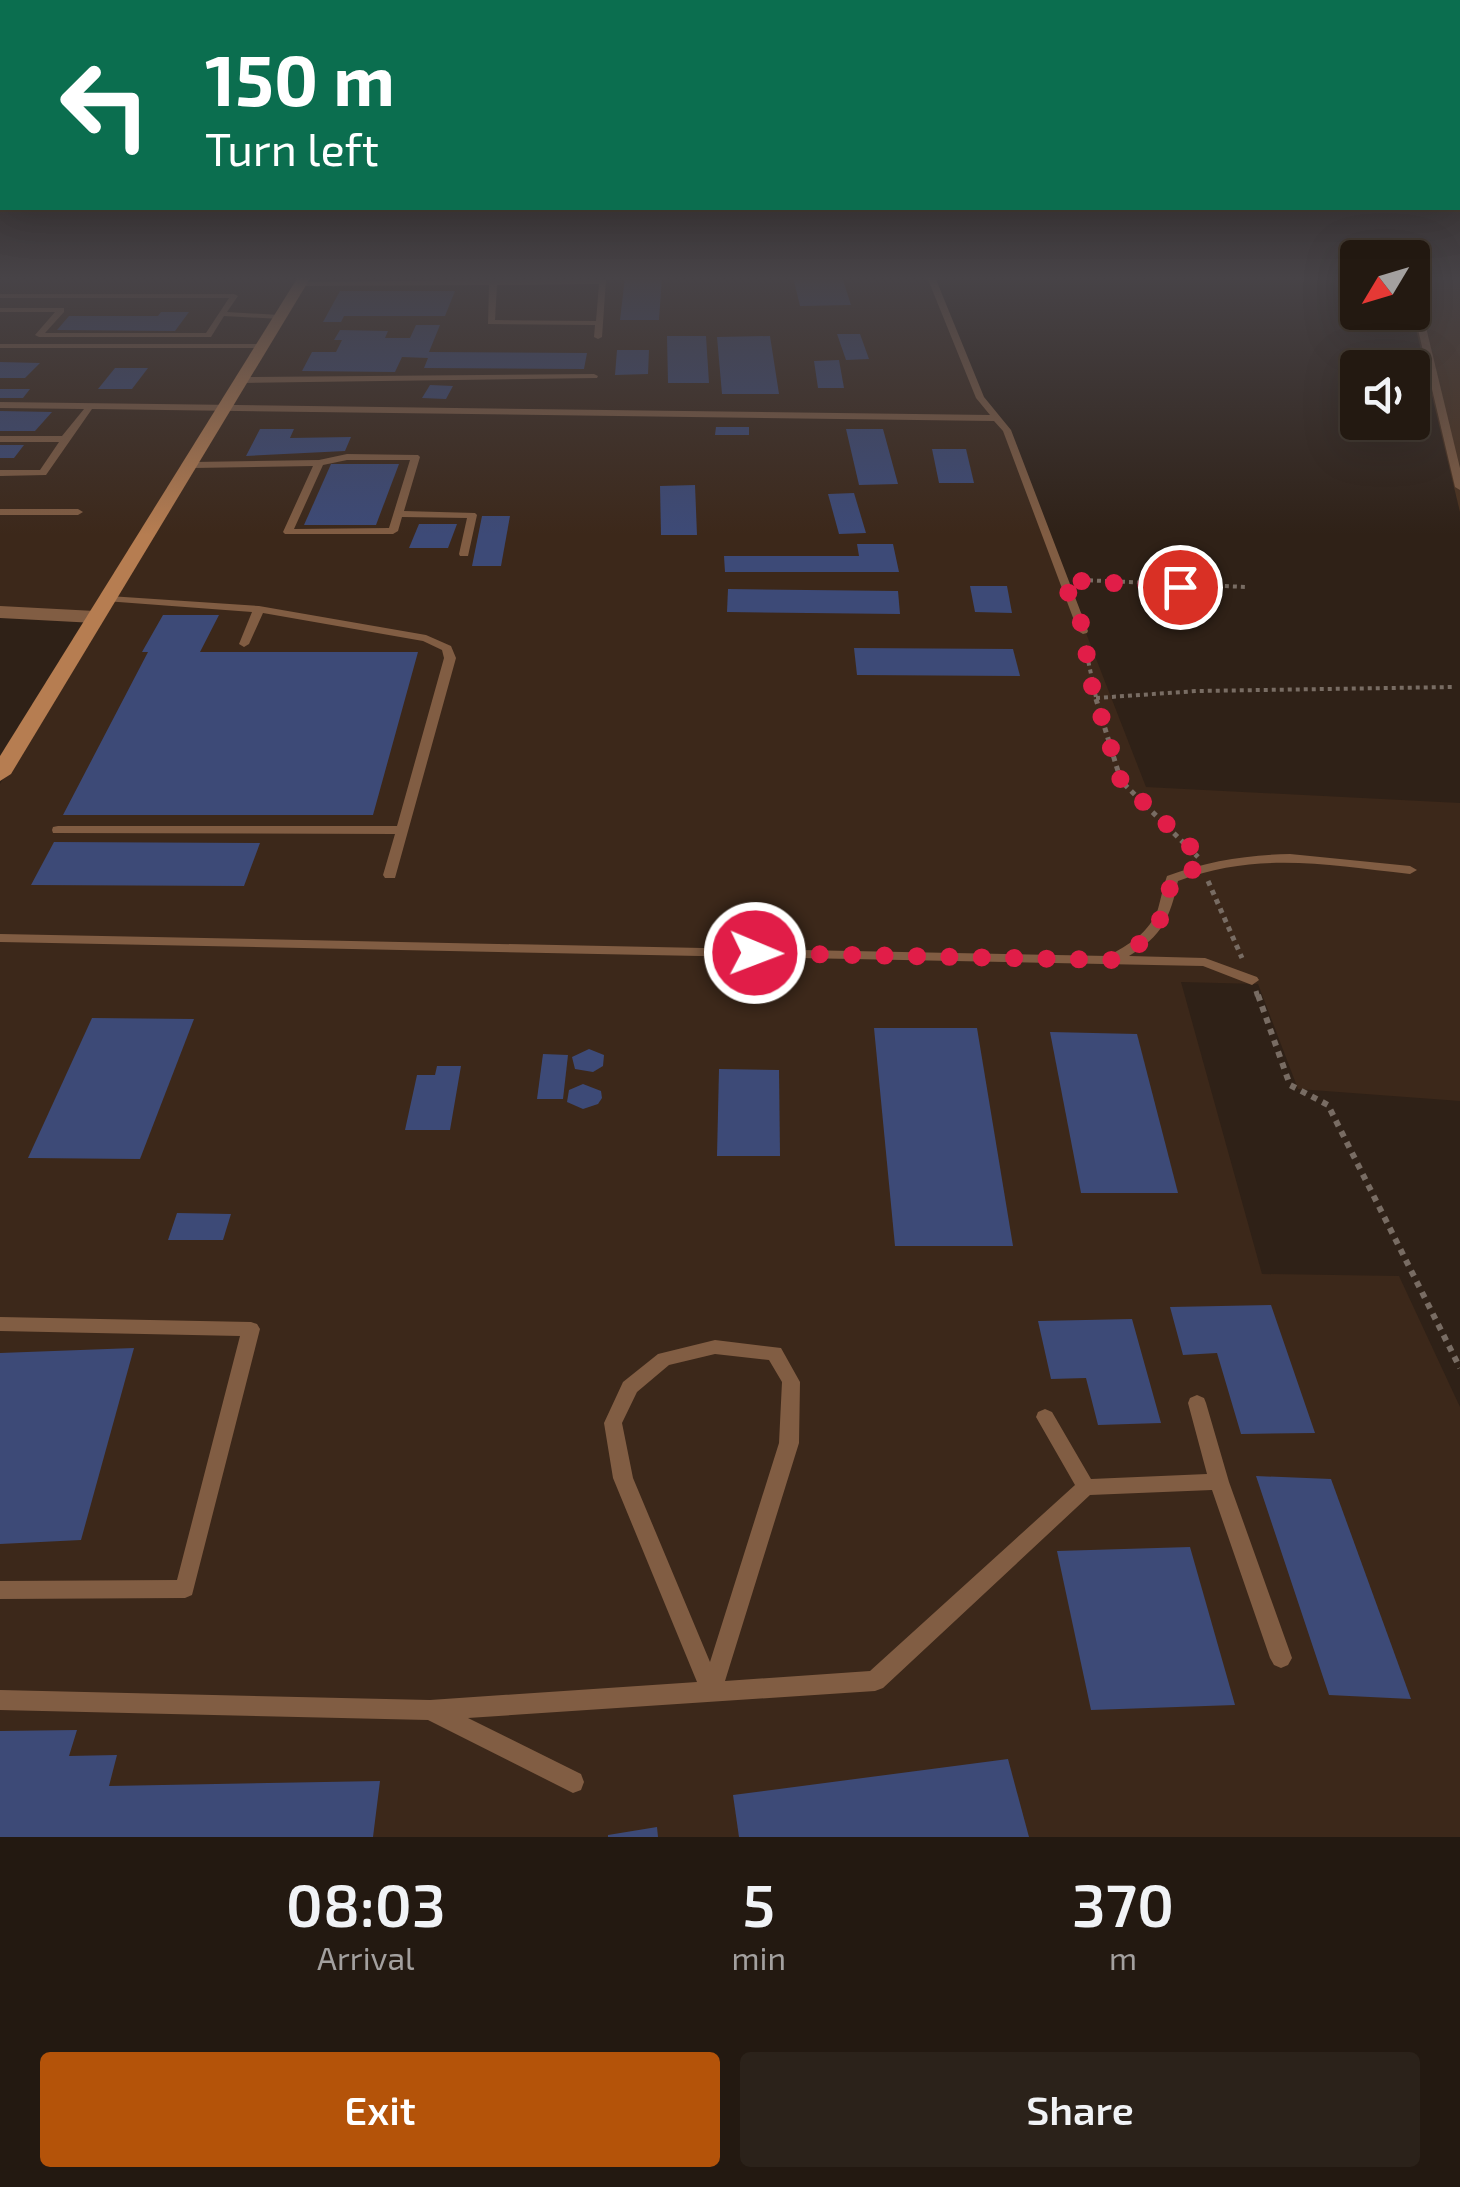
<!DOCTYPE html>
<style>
:root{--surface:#231911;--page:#2b221a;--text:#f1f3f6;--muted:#a3a09f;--line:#403831;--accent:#b45309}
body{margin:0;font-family:"Exo 2",sans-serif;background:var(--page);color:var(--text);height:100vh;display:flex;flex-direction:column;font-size:38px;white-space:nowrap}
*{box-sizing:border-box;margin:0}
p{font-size:32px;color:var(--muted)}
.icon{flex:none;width:55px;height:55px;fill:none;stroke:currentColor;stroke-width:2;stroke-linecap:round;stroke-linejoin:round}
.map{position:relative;height:1837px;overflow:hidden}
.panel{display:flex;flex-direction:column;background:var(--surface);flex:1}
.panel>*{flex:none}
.banner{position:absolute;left:0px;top:0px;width:1460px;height:210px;box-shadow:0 10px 40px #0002,0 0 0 2px var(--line);background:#0b6e4f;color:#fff;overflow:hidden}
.needle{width:65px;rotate:232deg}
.buttons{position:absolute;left:1340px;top:240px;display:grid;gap:20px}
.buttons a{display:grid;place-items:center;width:90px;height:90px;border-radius:10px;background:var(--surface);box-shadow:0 10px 40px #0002,0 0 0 2px var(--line);font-size:50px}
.pin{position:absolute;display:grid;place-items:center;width:85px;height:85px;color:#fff;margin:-42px;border:5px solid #fff;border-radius:50%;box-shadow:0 2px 10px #0007}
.me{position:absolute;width:110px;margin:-55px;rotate:91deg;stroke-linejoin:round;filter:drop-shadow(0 0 8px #0008)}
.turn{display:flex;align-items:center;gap:35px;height:210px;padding:0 40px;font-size:45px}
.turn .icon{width:130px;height:130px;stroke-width:2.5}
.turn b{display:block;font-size:70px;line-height:85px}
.eta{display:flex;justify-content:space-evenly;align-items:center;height:170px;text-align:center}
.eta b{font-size:60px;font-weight:600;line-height:70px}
.action{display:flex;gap:20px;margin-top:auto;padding:20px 40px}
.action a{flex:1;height:115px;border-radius:10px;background:var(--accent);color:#fff;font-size:40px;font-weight:600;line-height:115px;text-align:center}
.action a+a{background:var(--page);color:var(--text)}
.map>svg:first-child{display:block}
</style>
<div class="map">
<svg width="1460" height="1837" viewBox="0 0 1460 1837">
<rect width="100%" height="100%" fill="#2f2117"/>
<!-- built -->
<polygon fill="#3c281a" points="0,277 934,277 980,398 1007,430 1146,787 1460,803 1460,1101 1298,1089 1258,984 1181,982 1262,1274 1399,1276 1460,1407 1460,1837 0,1837 0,784 101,616 0,609"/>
<!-- green -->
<polygon fill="#4c321e" points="1413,277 1460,277 1460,512 1412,313"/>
<!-- building -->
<g fill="#3d4a77">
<polygon points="625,277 662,277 659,320 620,320"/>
<polygon points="793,277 842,277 851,305 800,306"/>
<polygon points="340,291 455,291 445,316 344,316 341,322 323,322"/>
<polygon points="161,312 189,312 175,331 57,330 69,316 158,316"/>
<polygon points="416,325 440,325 429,352 587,353 584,369 424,368 428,358 402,357 395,372 302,371 312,352 336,352 342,340 334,340 340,330 388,331 385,338 410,338"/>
<polygon points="837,334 860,334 869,359 846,360"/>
<polygon points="667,336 706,336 709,383 668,383"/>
<polygon points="770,336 779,394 722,394 717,337"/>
<polygon points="617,350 649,350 648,374 615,375"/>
<polygon points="839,360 844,388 818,388 814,361"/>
<polygon points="0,362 40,363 25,378 0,378"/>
<polygon points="115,368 148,368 132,389 98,389"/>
<polygon points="430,385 453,386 446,399 422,398"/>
<polygon points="0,389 30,389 23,398 0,398"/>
<polygon points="0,411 52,412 35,431 0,431"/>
<polygon points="716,427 749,427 749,435 715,435"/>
<polygon points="260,429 294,429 290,438 351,437 345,451 246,456"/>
<polygon points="846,429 883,429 898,484 859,485"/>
<polygon points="0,445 24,445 14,458 0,458"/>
<polygon points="932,449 966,449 974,483 939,483"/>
<polygon points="331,464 399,464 376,525 304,525"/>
<polygon points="695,485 697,535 661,535 660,486"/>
<polygon points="854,493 866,533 839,534 828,494"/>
<polygon points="482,516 510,516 501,566 472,566"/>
<polygon points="419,524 457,524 448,548 409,548"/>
<polygon points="857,544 893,544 899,572 725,572 724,556 859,556"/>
<polygon points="970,586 1007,586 1012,613 975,612"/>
<polygon points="728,589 898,591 900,614 727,612"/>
<polygon points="163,615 219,615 200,652 418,652 373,815 63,815 148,652 142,652"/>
<polygon points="854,648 1013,649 1020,676 857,675"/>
<polygon points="54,842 260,843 244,886 31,885"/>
<polygon points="92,1018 194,1019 140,1159 28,1158"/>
<polygon points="874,1028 977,1028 1013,1246 895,1246"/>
<polygon points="1050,1032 1137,1034 1178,1193 1081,1193"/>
<polygon points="589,1049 604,1055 603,1066 593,1072 575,1069 572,1057"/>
<polygon points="543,1054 568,1055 563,1099 537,1099"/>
<polygon points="437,1066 461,1066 450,1130 405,1130 417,1075 435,1075"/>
<polygon points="719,1069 779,1070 780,1156 717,1156"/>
<polygon points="583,1084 601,1091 602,1098 598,1104 583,1109 567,1102 569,1090"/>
<polygon points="177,1213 231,1214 223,1240 168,1240"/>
<polygon points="1271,1305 1315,1433 1241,1434 1217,1353 1183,1355 1170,1307"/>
<polygon points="1132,1319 1161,1423 1098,1425 1086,1378 1051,1379 1038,1321"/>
<polygon points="134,1348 81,1540 0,1544 0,1353"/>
<polygon points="1256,1476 1331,1479 1411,1699 1329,1695"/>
<polygon points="1190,1547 1235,1705 1091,1710 1057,1551"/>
<polygon points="77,1730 69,1756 117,1755 109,1786 380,1781 373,1837 0,1837 0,1731"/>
<polygon points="1008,1759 1029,1837 739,1837 733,1795"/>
<polygon points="657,1827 658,1837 608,1837 608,1835"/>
</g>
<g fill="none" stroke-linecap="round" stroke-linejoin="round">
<!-- path-far2 -->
<g stroke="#786c63" stroke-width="4" stroke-dasharray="4 4" stroke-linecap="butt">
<polyline points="1081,580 1246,587"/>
<polyline points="1085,646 1097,702"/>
<polyline points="1096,698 1197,691 1455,687"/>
</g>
<!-- path-far1 -->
<g stroke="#786c63" stroke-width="5" stroke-dasharray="5 5" stroke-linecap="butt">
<polyline points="1096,699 1121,781 1198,857"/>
<polyline points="1208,881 1242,958"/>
<polyline points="1256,991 1258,998"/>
</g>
<!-- path -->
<polyline stroke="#786c63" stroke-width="6" stroke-dasharray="6 6" stroke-linecap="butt" points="1258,995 1290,1085 1328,1105 1460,1368"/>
<!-- lane -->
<g fill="#815d43" fill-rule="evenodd">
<polygon points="927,277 935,277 984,397 1011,430 1088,631 1087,633 1083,634 1078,631 1003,431 994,421 92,409 46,475 0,476 0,470 40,470 59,442 0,442 0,436 62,436 84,409 0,408 0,402 990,415 976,398"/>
<path d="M493,280H606L602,337L598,339L594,337L595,325L488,324L489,285L300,286L296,284L300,282ZM599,284L596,321L495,320L497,285Z"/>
<polygon points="1412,284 1416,286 1460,468 1460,490 1455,487 1412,304"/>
<polygon points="0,294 234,294 238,296 227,312 280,315 284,317 280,319 224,316 211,337 39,337 35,335 55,312 0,312 0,308 64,308 64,312 45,333 206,333 229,298 0,298"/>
<polygon points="0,344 265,344 269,346 265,348 0,348"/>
<polygon points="594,374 598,376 597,378 243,383 239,380 243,377"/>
<path d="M347,454L418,455L420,457L404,511L475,513L477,515L468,556H460L459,554L467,518L402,517L398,531L393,534H285L283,532L313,466L193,468L188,465L193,462L319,460ZM347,460H410L389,528L294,529L323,465Z"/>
<polygon points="0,509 78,509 83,512 78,515 0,515"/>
<polygon points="109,596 259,606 426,635 451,646 456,658 395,878 385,878 383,875 395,834 53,833 52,830 53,827 58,826 397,826 444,658 442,650 423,641 263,613 249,644 244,647 239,644 252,612 105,601 104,599"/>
<path d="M1290,854L1410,866L1417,870L1410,874C1327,865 1259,851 1178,881C1170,918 1162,936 1129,956L1205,958L1257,977L1259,980L1252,985L1203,966L0,942V934L1108,956C1130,944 1149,933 1158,909C1161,898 1163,887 1167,876C1208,861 1246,855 1290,854Z"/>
<polygon points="0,1317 251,1322 257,1324 260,1329 192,1595 185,1598 0,1599 0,1581 177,1580 240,1336 0,1331"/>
<path d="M715,1340L781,1348L800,1382L799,1443L725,1681L870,1671L1075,1485L1036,1417L1038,1412L1045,1409L1052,1412L1091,1479L1207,1474L1188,1403L1190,1398L1197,1395L1204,1398L1206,1403L1229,1482L1292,1658L1288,1665L1281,1668L1274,1665L1270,1658L1212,1490L1090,1495L883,1688L875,1691L468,1718L581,1774L584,1782L581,1790L573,1793L428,1720L0,1710V1690L430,1700L697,1682L613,1478L604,1423L623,1382L658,1354ZM715,1354L769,1360L782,1382L779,1443L710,1662L633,1478L622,1423L637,1392L669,1365Z"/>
</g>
<!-- street -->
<polygon fill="#815d43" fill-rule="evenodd" points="0,606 95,611 105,617 95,623 0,618"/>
<!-- secondary -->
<polygon fill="#b67d51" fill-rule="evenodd" points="298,277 311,277 11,774 0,781 0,756"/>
</g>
<!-- sky -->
<linearGradient id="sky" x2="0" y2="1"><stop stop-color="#1a120d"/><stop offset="0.52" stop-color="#474347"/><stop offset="1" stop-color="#474347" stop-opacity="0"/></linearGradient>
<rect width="1460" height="535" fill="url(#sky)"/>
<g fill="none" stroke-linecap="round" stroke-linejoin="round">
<!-- route -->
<path stroke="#e11d48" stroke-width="18" stroke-dasharray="0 32.4" d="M755,953L1113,960C1157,936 1161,927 1172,879L1201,866L1196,852L1121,781L1089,676L1084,630L1063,580L1180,587"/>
</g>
</svg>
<div class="buttons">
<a><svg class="needle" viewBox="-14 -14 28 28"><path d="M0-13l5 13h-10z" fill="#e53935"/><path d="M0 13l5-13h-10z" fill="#a3a09f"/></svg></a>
<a><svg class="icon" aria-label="sound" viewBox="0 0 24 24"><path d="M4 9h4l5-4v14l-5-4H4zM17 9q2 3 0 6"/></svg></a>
</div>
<div class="pin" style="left:1180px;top:587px;background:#d93025"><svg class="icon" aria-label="arrive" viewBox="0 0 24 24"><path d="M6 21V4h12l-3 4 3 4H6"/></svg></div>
<svg class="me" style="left:755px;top:953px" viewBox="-20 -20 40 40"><circle r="17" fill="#e11d48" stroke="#fff" stroke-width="3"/><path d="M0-11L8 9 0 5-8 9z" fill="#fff"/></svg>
<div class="banner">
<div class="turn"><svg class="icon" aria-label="left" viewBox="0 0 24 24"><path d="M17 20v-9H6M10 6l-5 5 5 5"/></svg><div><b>150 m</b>Turn left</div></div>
</div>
</div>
<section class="panel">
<div class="eta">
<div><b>08:03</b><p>Arrival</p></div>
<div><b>5</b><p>min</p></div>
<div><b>370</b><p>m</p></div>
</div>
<div class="action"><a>Exit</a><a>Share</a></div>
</section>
